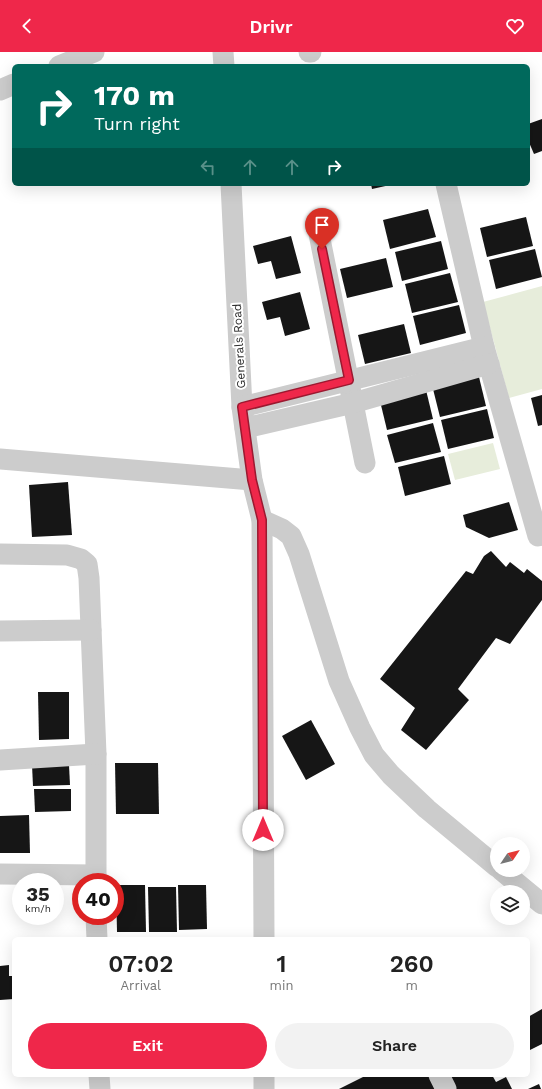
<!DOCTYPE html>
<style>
:root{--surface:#fff;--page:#f2f2f2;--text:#222;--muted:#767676;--accent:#ef274a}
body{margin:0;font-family:"Work Sans",sans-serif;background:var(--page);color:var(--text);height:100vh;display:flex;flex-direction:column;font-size:15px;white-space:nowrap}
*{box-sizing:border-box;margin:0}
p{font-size:13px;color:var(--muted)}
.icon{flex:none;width:22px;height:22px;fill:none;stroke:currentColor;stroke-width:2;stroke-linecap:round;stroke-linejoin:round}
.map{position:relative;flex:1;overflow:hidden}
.drawer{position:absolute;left:12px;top:885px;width:518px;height:140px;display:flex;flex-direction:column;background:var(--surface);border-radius:6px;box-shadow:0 4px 16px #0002}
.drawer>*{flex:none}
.banner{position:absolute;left:12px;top:12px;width:518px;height:122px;border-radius:6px;box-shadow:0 4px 16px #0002;background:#00695c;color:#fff;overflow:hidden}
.needle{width:26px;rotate:55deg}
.tools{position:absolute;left:490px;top:785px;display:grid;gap:8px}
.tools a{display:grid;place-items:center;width:40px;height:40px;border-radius:50%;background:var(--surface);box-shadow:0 4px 16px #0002;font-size:20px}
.speed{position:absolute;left:12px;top:821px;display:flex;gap:8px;font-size:20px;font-weight:700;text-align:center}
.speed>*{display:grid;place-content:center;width:52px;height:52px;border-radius:50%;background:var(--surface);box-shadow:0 4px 16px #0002;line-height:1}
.speed small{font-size:10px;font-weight:400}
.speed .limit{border:6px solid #d22;background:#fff;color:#111}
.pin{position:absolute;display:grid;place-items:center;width:34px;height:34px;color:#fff;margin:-41px -17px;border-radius:50% 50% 50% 0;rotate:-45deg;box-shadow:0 0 4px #0007}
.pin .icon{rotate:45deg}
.me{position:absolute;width:44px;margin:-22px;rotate:0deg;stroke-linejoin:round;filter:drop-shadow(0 0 3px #0008)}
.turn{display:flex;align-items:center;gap:14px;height:84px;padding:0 16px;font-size:18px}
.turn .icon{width:52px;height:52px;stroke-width:2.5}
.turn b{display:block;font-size:28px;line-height:34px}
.lanes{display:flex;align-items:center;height:38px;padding:0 16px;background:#0003;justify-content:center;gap:20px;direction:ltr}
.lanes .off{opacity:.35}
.eta{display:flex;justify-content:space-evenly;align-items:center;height:68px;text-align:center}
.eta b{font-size:24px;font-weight:600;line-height:28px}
.button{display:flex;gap:8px;margin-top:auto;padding:8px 16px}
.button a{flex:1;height:46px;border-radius:24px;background:var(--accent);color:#fff;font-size:16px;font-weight:600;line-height:46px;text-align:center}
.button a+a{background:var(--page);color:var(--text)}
header{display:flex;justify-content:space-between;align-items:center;height:52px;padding:0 16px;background:var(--accent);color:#fff;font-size:18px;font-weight:600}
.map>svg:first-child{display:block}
</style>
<header><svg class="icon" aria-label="back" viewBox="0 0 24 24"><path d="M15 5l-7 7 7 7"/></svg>Drivr<svg class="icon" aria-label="heart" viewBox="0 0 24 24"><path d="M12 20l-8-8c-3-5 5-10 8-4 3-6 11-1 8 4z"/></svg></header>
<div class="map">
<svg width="542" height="1037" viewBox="0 0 542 1037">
<rect width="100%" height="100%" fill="#fff"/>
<!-- green -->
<g fill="#e7eddb">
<polygon points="542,234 542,337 509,346 483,250"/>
<polygon points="493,391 500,417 455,428 448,402"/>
</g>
<!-- building -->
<g fill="#161616">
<polygon points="542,67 542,99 534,102 528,88 528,72"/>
<polygon points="371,132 390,132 390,133 372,137"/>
<polygon points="428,157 436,185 390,197 383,168"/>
<polygon points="526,165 533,194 487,205 480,176"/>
<polygon points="291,184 301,221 276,227 271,209 258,212 253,194"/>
<polygon points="441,189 448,217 402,229 395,200"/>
<polygon points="535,197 542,225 496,237 489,208"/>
<polygon points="386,206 393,235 347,246 340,217"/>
<polygon points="450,221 458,250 412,261 405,232"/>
<polygon points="300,240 310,277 285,284 280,265 267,268 262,250"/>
<polygon points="459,253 466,281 420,293 413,264"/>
<polygon points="404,272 411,301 365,312 358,283"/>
<polygon points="479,325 486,354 440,365 433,337"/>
<polygon points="426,338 433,367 387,378 380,349"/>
<polygon points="542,343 542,373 538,374 531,346"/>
<polygon points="487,357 494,386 448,397 441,368"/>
<polygon points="433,371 441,400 395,411 387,383"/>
<polygon points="444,404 451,432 405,444 398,415"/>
<polygon points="68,430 72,483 32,485 29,433"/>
<polygon points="509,450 518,478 489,486 466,475 463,463"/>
<polygon points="491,499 506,515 510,510 524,521 527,517 542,529 542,548 510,592 496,586 458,637 469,648 426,698 401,678 415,656 380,627 466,519 473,522 484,504"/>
<polygon points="38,640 69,640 69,687 39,688"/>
<polygon points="311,668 335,712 306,728 282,684"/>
<polygon points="115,711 158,711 159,762 116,762"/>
<polygon points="32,713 69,713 70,733 33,734"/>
<polygon points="34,737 71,737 71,759 35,760"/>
<polygon points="29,763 30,801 0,801 0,764"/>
<polygon points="116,833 145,833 146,880 117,880"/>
<polygon points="178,833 206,833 207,877 179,878"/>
<polygon points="148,835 176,835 177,880 149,880"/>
<polygon points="9,913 9,924 14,924 14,947 0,948 0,914"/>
<polygon points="542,957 542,992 528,999 528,965"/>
<polygon points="367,1023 434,1023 441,1037 339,1037"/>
<polygon points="443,1023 492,1023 496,1030 506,1025 512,1037 450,1037"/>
<polygon points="539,1032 541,1037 528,1037"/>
</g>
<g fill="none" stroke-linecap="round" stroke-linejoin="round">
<!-- minor -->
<g stroke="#ccc" stroke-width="21">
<polyline points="223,0 224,14"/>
<polyline points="309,0 311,0"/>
<polyline points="59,14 94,0"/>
<polyline points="0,38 14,32"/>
<polyline points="231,132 242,355 252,428 262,468 264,887"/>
<polyline points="446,132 484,295 538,484"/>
<polyline points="319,182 365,411"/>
<polyline points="242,355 484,295"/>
<polyline points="245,376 353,351 489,312"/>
<polyline points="0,407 252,428"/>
<polyline points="262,468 282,477 291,484 299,502 339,629 360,676 374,703 391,723 427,757 497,815"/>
<polyline points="0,502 67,503 81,507 87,512 89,526 96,702 96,830"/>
<polyline points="0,579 91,578"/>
<polyline points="0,708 96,702"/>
<polyline points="501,818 542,852"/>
<polyline points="0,822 96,823"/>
<polyline points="96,864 97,887"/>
<polyline points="99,1023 100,1037"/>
<polyline points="264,1023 264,1037"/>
<polyline points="439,1023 446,1037"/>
</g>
</g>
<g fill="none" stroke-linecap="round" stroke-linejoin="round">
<!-- route casing -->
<g stroke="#9b1930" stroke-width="10">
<polyline id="route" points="263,778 262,468 252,428 242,355 349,328 322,197"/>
</g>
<!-- route -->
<use href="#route" stroke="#ef274a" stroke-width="7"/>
</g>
<g text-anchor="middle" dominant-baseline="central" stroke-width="4" stroke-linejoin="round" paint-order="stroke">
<!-- street labels -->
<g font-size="12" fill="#2f2f2f" stroke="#fff">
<text transform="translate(239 294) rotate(-93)">Generals Road</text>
</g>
</g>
</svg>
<div class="tools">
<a><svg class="needle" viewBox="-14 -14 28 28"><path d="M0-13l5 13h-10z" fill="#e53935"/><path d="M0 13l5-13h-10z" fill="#767676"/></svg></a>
<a><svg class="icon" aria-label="layers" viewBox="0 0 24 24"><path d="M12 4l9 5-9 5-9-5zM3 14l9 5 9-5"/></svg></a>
</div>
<div class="speed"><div>35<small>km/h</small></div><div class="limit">40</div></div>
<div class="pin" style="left:322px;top:197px;background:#d93025"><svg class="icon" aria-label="arrive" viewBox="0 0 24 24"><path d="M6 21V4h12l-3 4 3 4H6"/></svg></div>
<svg class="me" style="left:263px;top:778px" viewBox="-20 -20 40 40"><circle r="19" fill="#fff"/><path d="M0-13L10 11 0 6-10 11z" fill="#ef274a"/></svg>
<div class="banner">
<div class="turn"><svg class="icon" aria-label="right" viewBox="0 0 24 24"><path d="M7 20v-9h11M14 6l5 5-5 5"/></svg><div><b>170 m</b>Turn right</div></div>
<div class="lanes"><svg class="icon off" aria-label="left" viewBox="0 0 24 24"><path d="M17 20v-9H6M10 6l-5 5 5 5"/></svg><svg class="icon off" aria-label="ahead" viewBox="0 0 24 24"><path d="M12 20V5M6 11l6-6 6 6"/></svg><svg class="icon off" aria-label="ahead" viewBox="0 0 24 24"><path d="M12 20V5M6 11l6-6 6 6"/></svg><svg class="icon" aria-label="right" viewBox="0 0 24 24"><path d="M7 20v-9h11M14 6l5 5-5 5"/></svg></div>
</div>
<section class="drawer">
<div class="eta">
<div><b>07:02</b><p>Arrival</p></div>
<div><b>1</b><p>min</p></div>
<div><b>260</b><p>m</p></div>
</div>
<div class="button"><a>Exit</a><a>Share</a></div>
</section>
</div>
